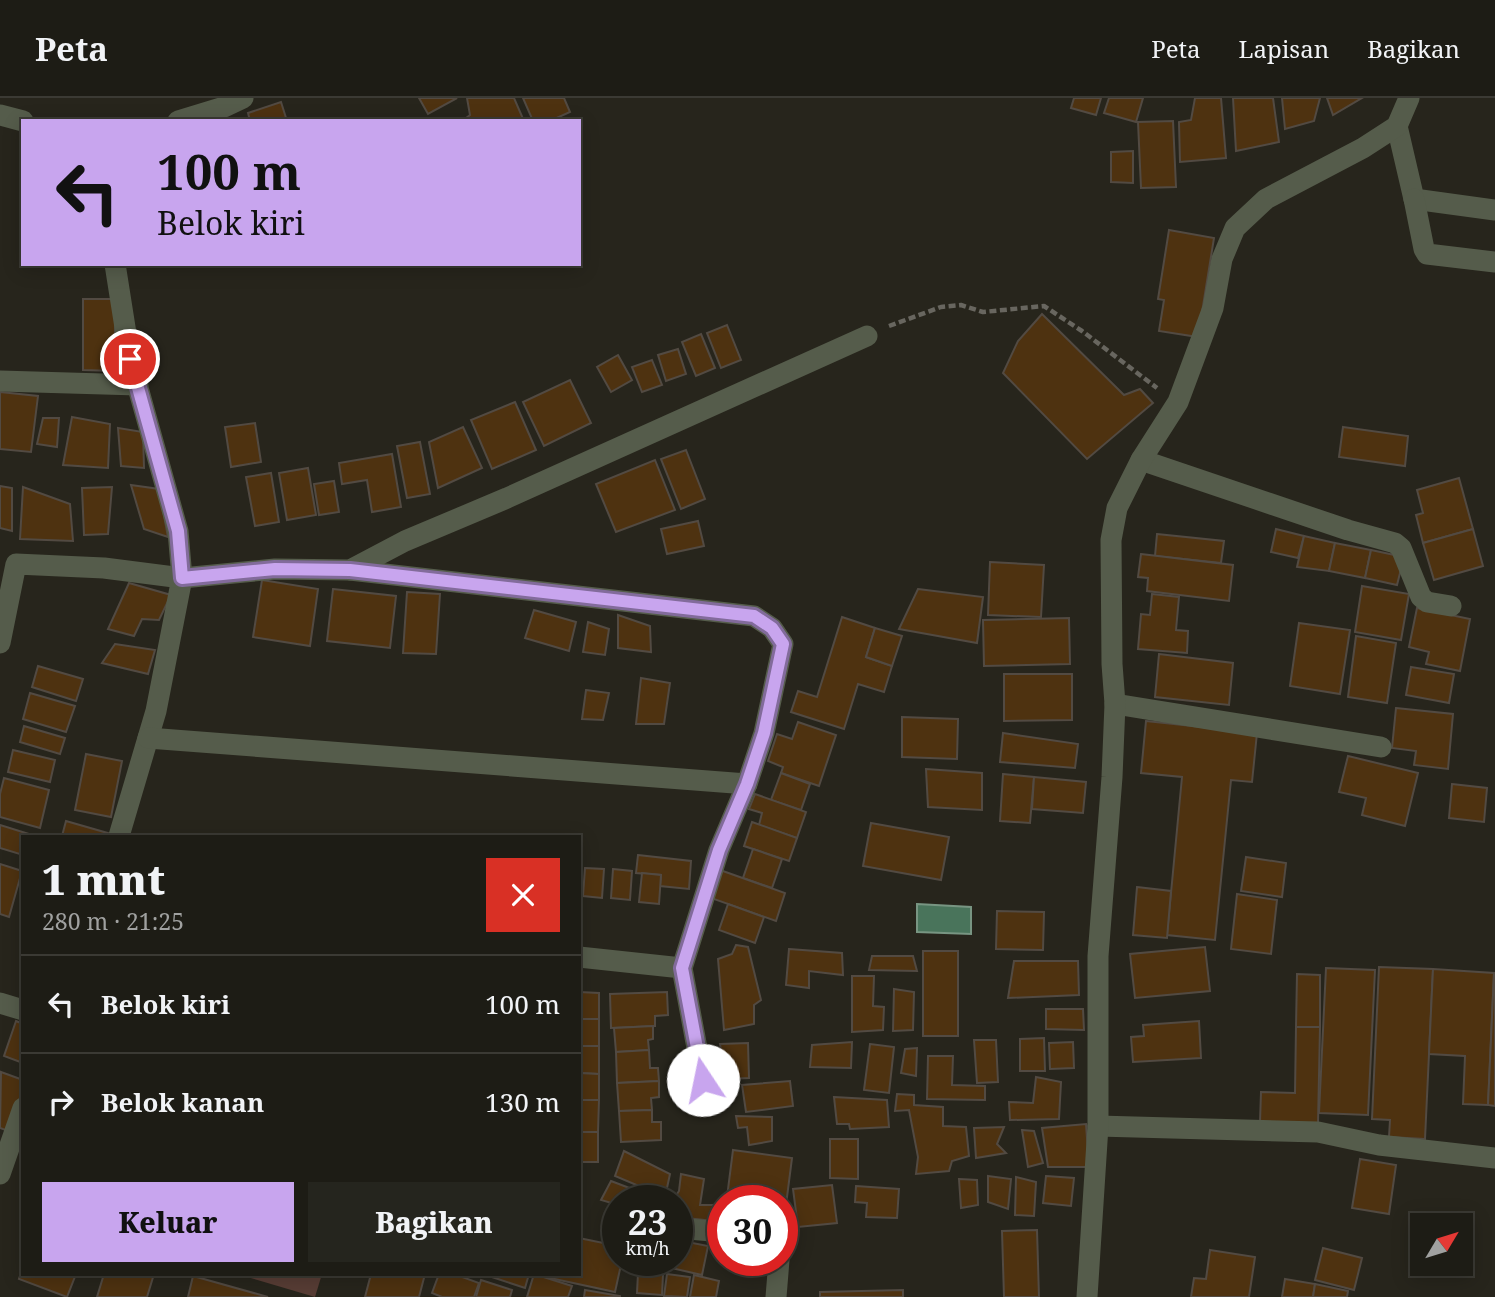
<!DOCTYPE html>
<html lang="id">
<meta charset="utf-8">
<style>
:root{--surface:#1d1c15;--page:#25251e;--text:#f1f3f6;--muted:#a0a1a0;--line:#3b3a34;--accent:#c8a5ee}
body{margin:0;font-family:"Noto Serif",serif;background:var(--page);color:var(--text);height:100vh;display:flex;flex-direction:column;font-size:26px;white-space:nowrap}
*{box-sizing:border-box;margin:0}
p{font-size:23px;color:var(--muted)}
.icon{flex:none;width:38px;height:38px;fill:none;stroke:currentColor;stroke-width:2;stroke-linecap:round;stroke-linejoin:round}
.map{position:relative;flex:1;overflow:hidden}
.drawer{position:absolute;left:21px;top:737px;width:560px;height:441px;display:flex;flex-direction:column;background:var(--surface);border-radius:0px;box-shadow:0 4px 18px #0003,0 0 0 2px var(--line)}
.drawer>*{flex:none}
.banner{position:absolute;left:21px;top:21px;width:560px;height:147px;border-radius:0px;box-shadow:0 4px 18px #0003,0 0 0 2px var(--line);background:#c8a5ee;color:#111;overflow:hidden}
.needle{width:46px;rotate:52deg}
.tools{position:absolute;left:1410px;top:1115px;display:grid;gap:14px}
.tools a{display:grid;place-items:center;width:63px;height:63px;border-radius:0px;background:var(--surface);box-shadow:0 4px 18px #0003,0 0 0 2px var(--line);font-size:35px}
.speed{position:absolute;left:602px;top:1087px;display:flex;gap:14px;font-size:35px;font-weight:700;text-align:center}
.speed>*{display:grid;place-content:center;width:91px;height:91px;border-radius:50%;background:var(--surface);box-shadow:0 4px 18px #0003,0 0 0 2px var(--line);line-height:1}
.speed small{font-size:18px;font-weight:400}
.speed .limit{border:10px solid #d22;background:#fff;color:#111}
.pin{position:absolute;display:grid;place-items:center;width:60px;height:60px;color:#fff;margin:-30px;border:4px solid #fff;border-radius:50%;box-shadow:0 2px 7px #0007}
.me{position:absolute;width:77px;margin:-38px;rotate:349deg;stroke-linejoin:round;filter:drop-shadow(0 0 5px #0008)}
.turn{display:flex;align-items:center;gap:24px;height:147px;padding:0 21px;font-size:32px}
.turn .icon{width:91px;height:91px;stroke-width:2.5}
.turn b{display:block;font-size:49px;line-height:60px}
.round{display:grid;place-items:center;flex:none;width:74px;height:74px;border-radius:0px;background:var(--page)}
.summary{display:flex;align-items:center;justify-content:space-between;height:119px;padding:0 21px}
h1{font-size:42px;font-weight:800;line-height:52px}
.cta{display:flex;gap:14px;margin-top:auto;padding:14px 21px}
.cta a{flex:1;height:80px;border-radius:0px;background:var(--accent);color:#111;font-size:28px;font-weight:800;line-height:80px;text-align:center}
.cta a+a{background:var(--page);color:var(--text)}
ul{padding:0;list-style:none}
li{display:flex;align-items:center;gap:21px;height:98px;padding:0 21px;border-top:2px solid var(--line)}
li div{flex:1}
li b{display:block;font-size:26px}
li em{font-style:normal}
header{display:flex;align-items:center;gap:42px;box-sizing:border-box;height:98px;padding:0 35px;background:var(--surface);border-bottom:2px solid var(--line)}
header strong{font-size:33px}
nav{display:flex;gap:38px;margin-inline-start:auto;font-size:24px}
.map>svg:first-child{display:block}
</style>
<header>
<strong>Peta</strong>
<nav><a>Peta</a><a>Lapisan</a><a>Bagikan</a></nav>
</header>
<div class="map">
<svg width="1495" height="1199" viewBox="0 0 1495 1199">
<rect width="100%" height="100%" fill="#27251c"/>
<!-- green -->
<polygon fill="#583d35" points="237,1176 322,1176 315,1199"/>
<!-- water -->
<polygon fill="#49745b" stroke="#789582" stroke-width="2" points="917,806 971,809 971,836 917,834"/>
<!-- building -->
<g fill="#4e3210" stroke="#524a42" stroke-width="2">
<polygon points="419,0 457,0 428,16"/>
<polygon points="467,0 514,0 524,23 462,23 470,17"/>
<polygon points="523,0 564,0 570,14 550,23 533,23"/>
<polygon points="1074,0 1101,0 1096,17 1071,10"/>
<polygon points="1109,0 1143,0 1136,24 1104,15"/>
<polygon points="1195,0 1221,0 1226,60 1180,64 1179,24 1191,22"/>
<polygon points="1233,0 1273,0 1279,44 1236,53"/>
<polygon points="1282,0 1320,0 1314,23 1285,31"/>
<polygon points="1327,0 1362,0 1333,17"/>
<polygon points="281,4 287,23 250,23 248,15"/>
<polygon points="1173,23 1176,89 1141,90 1138,24"/>
<polygon points="1133,53 1133,85 1111,84 1111,54"/>
<polygon points="1169,132 1214,140 1198,239 1159,233 1164,202 1158,201"/>
<polygon points="83,201 115,201 115,273 83,272"/>
<polygon points="1042,216 1124,297 1140,291 1153,305 1087,361 1003,275 1018,243"/>
<polygon points="727,227 741,262 721,270 707,235"/>
<polygon points="701,236 715,270 696,278 682,244"/>
<polygon points="678,251 686,276 666,283 658,257"/>
<polygon points="618,257 632,282 611,294 597,269"/>
<polygon points="652,262 662,287 642,294 632,269"/>
<polygon points="570,282 591,325 544,348 523,304"/>
<polygon points="0,294 38,298 31,354 0,351"/>
<polygon points="515,304 536,352 492,371 471,322"/>
<polygon points="72,319 110,326 108,370 63,367"/>
<polygon points="43,320 59,320 57,349 37,346"/>
<polygon points="255,325 261,364 231,369 225,329"/>
<polygon points="463,329 482,370 438,390 429,344"/>
<polygon points="1343,329 1408,338 1405,368 1339,359"/>
<polygon points="118,330 143,334 144,370 121,368"/>
<polygon points="420,344 430,396 407,400 397,348"/>
<polygon points="686,352 705,401 681,411 661,361"/>
<polygon points="392,356 401,409 372,414 367,382 342,386 339,365"/>
<polygon points="655,362 675,412 616,434 596,386"/>
<polygon points="308,370 316,417 287,422 279,375"/>
<polygon points="271,375 279,424 255,428 246,379"/>
<polygon points="1459,380 1473,431 1423,445 1416,417 1423,415 1417,392"/>
<polygon points="334,383 339,414 319,417 314,386"/>
<polygon points="131,387 159,391 168,439 144,431"/>
<polygon points="0,388 12,390 12,433 0,430"/>
<polygon points="23,389 70,406 73,443 20,441"/>
<polygon points="112,389 108,436 84,437 82,390"/>
<polygon points="698,423 704,448 667,456 661,431"/>
<polygon points="1276,431 1304,438 1298,460 1271,454"/>
<polygon points="1473,431 1483,468 1434,482 1423,445"/>
<polygon points="1157,436 1224,443 1221,465 1155,458"/>
<polygon points="1304,438 1335,445 1329,473 1297,469"/>
<polygon points="1335,445 1371,452 1365,480 1329,473"/>
<polygon points="1371,452 1404,459 1397,487 1365,480"/>
<polygon points="1141,456 1233,467 1229,503 1147,493 1148,480 1138,479"/>
<polygon points="990,464 1044,467 1041,519 988,517"/>
<polygon points="262,482 318,491 310,548 253,539"/>
<polygon points="129,485 171,497 159,522 142,521 134,538 108,531"/>
<polygon points="1362,488 1409,496 1401,542 1355,534"/>
<polygon points="333,491 396,498 390,550 327,543"/>
<polygon points="918,491 983,499 977,545 899,531"/>
<polygon points="407,494 440,496 436,556 403,555"/>
<polygon points="1152,496 1179,499 1176,532 1188,533 1187,555 1138,551 1141,516 1150,517"/>
<polygon points="1417,510 1470,521 1460,573 1426,566 1429,554 1409,549"/>
<polygon points="534,512 576,524 569,553 525,540"/>
<polygon points="618,517 650,528 651,554 618,550"/>
<polygon points="842,519 875,530 866,559 892,568 884,594 858,586 844,631 791,614 798,593 817,599"/>
<polygon points="1069,520 1070,566 984,568 983,522"/>
<polygon points="588,524 609,531 605,557 583,554"/>
<polygon points="1299,525 1350,532 1340,596 1290,588"/>
<polygon points="875,530 902,538 892,568 866,559"/>
<polygon points="1356,538 1396,545 1387,605 1348,599"/>
<polygon points="115,546 155,552 148,576 102,565"/>
<polygon points="1159,556 1233,565 1229,607 1155,599"/>
<polygon points="38,568 83,581 76,603 32,589"/>
<polygon points="1411,569 1454,576 1449,605 1406,597"/>
<polygon points="1004,576 1072,576 1072,622 1004,623"/>
<polygon points="641,580 670,585 664,626 636,626"/>
<polygon points="586,592 609,595 603,622 582,621"/>
<polygon points="30,595 75,608 66,634 23,621"/>
<polygon points="1396,610 1453,616 1448,671 1414,667 1416,653 1392,650"/>
<polygon points="902,619 958,621 957,661 902,659"/>
<polygon points="1146,623 1257,635 1252,684 1231,682 1215,842 1167,837 1182,679 1141,675"/>
<polygon points="798,624 836,637 819,688 781,675 783,669 768,663 777,636 792,641"/>
<polygon points="24,628 65,640 60,656 20,644"/>
<polygon points="1003,635 1078,646 1075,670 1000,664"/>
<polygon points="13,652 55,662 50,684 8,674"/>
<polygon points="86,656 122,663 111,719 75,712"/>
<polygon points="1348,658 1418,675 1405,728 1362,717 1366,700 1339,694"/>
<polygon points="926,671 982,675 982,712 928,709"/>
<polygon points="781,675 810,686 801,712 771,702"/>
<polygon points="1003,676 1034,679 1030,725 1000,723"/>
<polygon points="1034,679 1086,684 1083,715 1032,711"/>
<polygon points="4,680 49,692 40,730 0,719 0,696"/>
<polygon points="1452,686 1487,690 1484,724 1449,720"/>
<polygon points="755,696 806,714 797,740 759,727 762,715 749,711"/>
<polygon points="66,723 111,736 110,738 62,738"/>
<polygon points="752,724 797,740 789,763 744,748"/>
<polygon points="871,725 949,739 941,782 863,768"/>
<polygon points="0,727 29,736 29,738 23,738 23,757 0,750"/>
<polygon points="753,751 782,761 772,790 743,780"/>
<polygon points="638,757 691,763 689,791 660,788 661,777 636,775"/>
<polygon points="1246,759 1286,765 1282,799 1241,793"/>
<polygon points="0,766 22,773 9,819 0,816"/>
<polygon points="585,770 604,771 602,800 583,798"/>
<polygon points="613,771 632,773 630,802 611,800"/>
<polygon points="720,772 785,795 776,823 711,800"/>
<polygon points="642,775 661,777 659,806 639,804"/>
<polygon points="1137,789 1171,793 1167,840 1133,837"/>
<polygon points="1237,796 1277,802 1271,856 1231,851"/>
<polygon points="728,806 764,819 755,845 719,832"/>
<polygon points="997,813 1044,814 1043,852 996,851"/>
<polygon points="736,847 748,849 761,902 754,907 754,926 724,932 718,861 732,856"/>
<polygon points="1205,849 1210,893 1135,900 1130,856"/>
<polygon points="789,851 842,855 843,877 809,873 809,890 786,887"/>
<rect x="923" y="853" width="35" height="85"/>
<polygon points="872,858 913,858 917,873 869,872"/>
<polygon points="1014,863 1078,863 1079,897 1008,900"/>
<polygon points="1379,869 1433,871 1425,1041 1389,1039 1390,1022 1372,1021"/>
<polygon points="1326,870 1375,872 1368,1017 1319,1015"/>
<polygon points="1433,871 1494,875 1488,1007 1463,1006 1465,958 1429,956"/>
<polygon points="1494,875 1495,875 1495,1008 1488,1007"/>
<polygon points="1297,876 1320,877 1320,929 1296,929"/>
<polygon points="852,878 874,878 873,908 884,909 883,932 852,934"/>
<polygon points="894,891 914,894 913,932 893,933"/>
<polygon points="579,894 599,895 599,921 579,921"/>
<polygon points="667,894 668,917 655,918 655,928 611,930 610,896"/>
<polygon points="1046,911 1083,911 1084,932 1046,931"/>
<rect x="579" y="921" width="20" height="27"/>
<polygon points="16,923 23,926 23,965 4,958"/>
<polygon points="1199,923 1201,960 1133,964 1131,939 1144,938 1143,927"/>
<polygon points="653,928 653,941 648,942 649,952 616,954 614,930"/>
<polygon points="1296,929 1320,929 1318,1026 1260,1024 1261,994 1295,995"/>
<polygon points="1044,940 1045,973 1020,973 1020,941"/>
<polygon points="974,942 996,942 998,984 977,985"/>
<polygon points="852,944 851,970 810,969 812,947"/>
<polygon points="1073,944 1074,970 1050,971 1049,945"/>
<polygon points="748,945 749,980 725,981 720,946"/>
<polygon points="870,946 894,949 889,995 864,992"/>
<polygon points="579,948 599,948 599,976 579,975"/>
<polygon points="917,950 916,978 901,975 905,951"/>
<polygon points="649,952 650,970 658,970 659,983 617,985 616,954"/>
<polygon points="928,958 953,958 952,987 985,988 985,1002 927,1001"/>
<polygon points="1,974 23,982 23,1001 11,1034 0,1030"/>
<polygon points="579,975 599,976 599,1002 579,1002"/>
<polygon points="1036,979 1061,984 1059,1021 1010,1022 1009,1004 1033,1005"/>
<polygon points="659,983 659,999 651,1000 652,1012 619,1013 617,985"/>
<polygon points="790,983 793,1008 746,1014 742,987"/>
<polygon points="897,996 914,997 914,1007 943,1009 943,1028 966,1029 969,1058 952,1063 949,1073 916,1076 918,1059 909,1012 895,1013"/>
<polygon points="834,999 887,1002 889,1029 850,1031 849,1026 837,1026"/>
<polygon points="579,1002 599,1002 598,1034 579,1034"/>
<polygon points="652,1012 652,1024 661,1024 661,1042 621,1044 619,1013"/>
<polygon points="736,1018 772,1019 772,1043 749,1047 747,1029 738,1030"/>
<polygon points="1086,1026 1089,1069 1048,1069 1042,1030"/>
<polygon points="1004,1029 997,1046 1006,1055 976,1060 974,1030"/>
<polygon points="1022,1032 1034,1033 1043,1065 1028,1069"/>
<rect x="579" y="1034" width="19" height="30"/>
<polygon points="830,1041 858,1041 858,1081 830,1080"/>
<polygon points="733,1052 792,1060 786,1107 782,1106 782,1102 755,1102 727,1099"/>
<polygon points="624,1053 670,1076 665,1099 615,1078"/>
<polygon points="1360,1061 1396,1067 1389,1116 1352,1110"/>
<polygon points="681,1076 704,1081 700,1107 723,1107 723,1124 677,1119 677,1102 673,1102 679,1093"/>
<polygon points="988,1078 1011,1081 1008,1111 988,1104"/>
<polygon points="1046,1078 1074,1080 1071,1108 1043,1105"/>
<polygon points="1016,1079 1036,1084 1034,1118 1015,1117"/>
<polygon points="959,1081 977,1082 978,1107 961,1110"/>
<polygon points="611,1083 661,1102 618,1102 618,1107 601,1102"/>
<polygon points="832,1087 837,1125 798,1129 793,1091"/>
<polygon points="856,1088 899,1091 897,1120 866,1119 867,1105 855,1104"/>
<polygon points="1037,1132 1039,1199 1004,1199 1002,1133"/>
<polygon points="579,1140 618,1148 618,1162 622,1162 615,1194 550,1180 551,1176 579,1176"/>
<polygon points="677,1142 708,1148 702,1177 641,1163 677,1162"/>
<polygon points="1323,1150 1362,1160 1354,1192 1315,1182"/>
<polygon points="1210,1152 1255,1159 1249,1199 1191,1199 1194,1180 1206,1181"/>
<polygon points="23,1169 23,1176 76,1176 67,1199 19,1181"/>
<polygon points="638,1175 663,1176 662,1197 637,1195"/>
<polygon points="104,1176 154,1176 147,1199 97,1199"/>
<polygon points="371,1176 425,1176 419,1199 365,1199"/>
<polygon points="439,1176 454,1176 479,1185 474,1199 442,1199 432,1195"/>
<polygon points="493,1176 529,1176 525,1190 492,1179"/>
<polygon points="534,1176 572,1188 568,1199 527,1199"/>
<polygon points="667,1176 690,1179 687,1199 664,1198"/>
<polygon points="694,1177 719,1183 716,1199 690,1199"/>
<polygon points="193,1178 268,1199 188,1199"/>
<polygon points="1285,1181 1315,1186 1313,1199 1282,1199"/>
<polygon points="481,1182 512,1192 510,1199 476,1199"/>
<polygon points="1315,1186 1348,1193 1347,1199 1313,1199"/>
<polygon points="585,1192 620,1198 620,1199 584,1199"/>
<polygon points="903,1192 903,1199 820,1199 820,1194"/>
</g>
<g fill="none" stroke-linecap="round" stroke-linejoin="round">
<!-- path -->
<polyline stroke="#68665f" stroke-width="4.5" stroke-dasharray="7 3.5" stroke-linecap="butt" points="889,228 941,209 961,207 983,214 1044,208 1082,233 1157,290"/>
<!-- minor -->
<g stroke="#555c4b" stroke-width="21">
<polyline points="0,17 23,23"/>
<polyline points="178,23 224,9 243,0"/>
<polyline points="1397,28 1414,101 1495,112"/>
<polyline points="1414,101 1424,151 1427,156 1495,164"/>
<polyline points="115,166 130,261 178,433 182,480 156,613 119,738"/>
<polyline points="0,283 138,287"/>
<polyline points="1141,362 1348,432 1395,445 1401,450 1421,499 1427,504 1451,508"/>
<polyline points="350,472 754,518 772,530 783,546 764,635 747,686 719,752 682,870 703,982"/>
<polyline points="0,545 16,466 104,470 182,480 275,471 350,472 405,443 507,400 867,238"/>
<polyline points="1115,606 1381,649"/>
<polyline points="148,640 747,686"/>
<polyline points="579,859 682,870"/>
<polyline points="0,905 23,912"/>
<polyline points="1098,1028 1318,1034 1379,1047 1495,1060"/>
<polyline points="0,1076 23,1010"/>
<polyline points="677,1130 723,1134"/>
<polyline points="776,1199 779,1162"/>
<polyline points="1087,1199 1098,1028 1098,858 1112,679 1115,606 1112,566 1111,442 1117,410 1141,362 1178,304 1213,210 1222,161 1235,130 1266,101 1363,50 1397,28 1409,0"/>
</g>
</g>
<g fill="none" stroke-linecap="round" stroke-linejoin="round">
<!-- route casing -->
<g stroke="#826b9b" stroke-width="18">
<polyline id="route" points="130,261 178,433 182,480 275,471 350,472 754,518 772,530 783,546 764,635 747,686 719,752 682,870 703,982"/>
</g>
<!-- route -->
<use href="#route" stroke="#c8a5ee" stroke-width="12"/>
</g>
</svg>
<div class="tools">
<a><svg class="needle" viewBox="-14 -14 28 28"><path d="M0-13l5 13h-10z" fill="#e53935"/><path d="M0 13l5-13h-10z" fill="#a0a1a0"/></svg></a>
</div>
<div class="speed"><div>23<small>km/h</small></div><div class="limit">30</div></div>
<div class="pin" style="left:130px;top:261px;background:#d93025"><svg class="icon" aria-label="arrive" viewBox="0 0 24 24"><path d="M6 21V4h12l-3 4 3 4H6"/></svg></div>
<svg class="me" style="left:703px;top:982px" viewBox="-20 -20 40 40"><circle r="19" fill="#fff"/><path d="M0-13L10 11 0 6-10 11z" fill="#c8a5ee"/></svg>
<div class="banner">
<div class="turn"><svg class="icon" aria-label="left" viewBox="0 0 24 24"><path d="M17 20v-9H6M10 6l-5 5 5 5"/></svg><div><b>100 m</b>Belok kiri</div></div>
</div>
<section class="drawer">
<div class="summary"><div><h1>1 mnt</h1><p>280 m · 21:25</p></div><a class="round" style="background:#d93025;color:#fff"><svg class="icon" aria-label="close" viewBox="0 0 24 24"><path d="M6 6l12 12M18 6L6 18"/></svg></a></div>
<ul>
<li><svg class="icon" aria-label="left" viewBox="0 0 24 24"><path d="M17 20v-9H6M10 6l-5 5 5 5"/></svg><div><b>Belok kiri</b></div><em>100 m</em></li>
<li><svg class="icon" aria-label="right" viewBox="0 0 24 24"><path d="M7 20v-9h11M14 6l5 5-5 5"/></svg><div><b>Belok kanan</b></div><em>130 m</em></li>
</ul>
<div class="cta"><a>Keluar</a><a>Bagikan</a></div>
</section>
</div>
